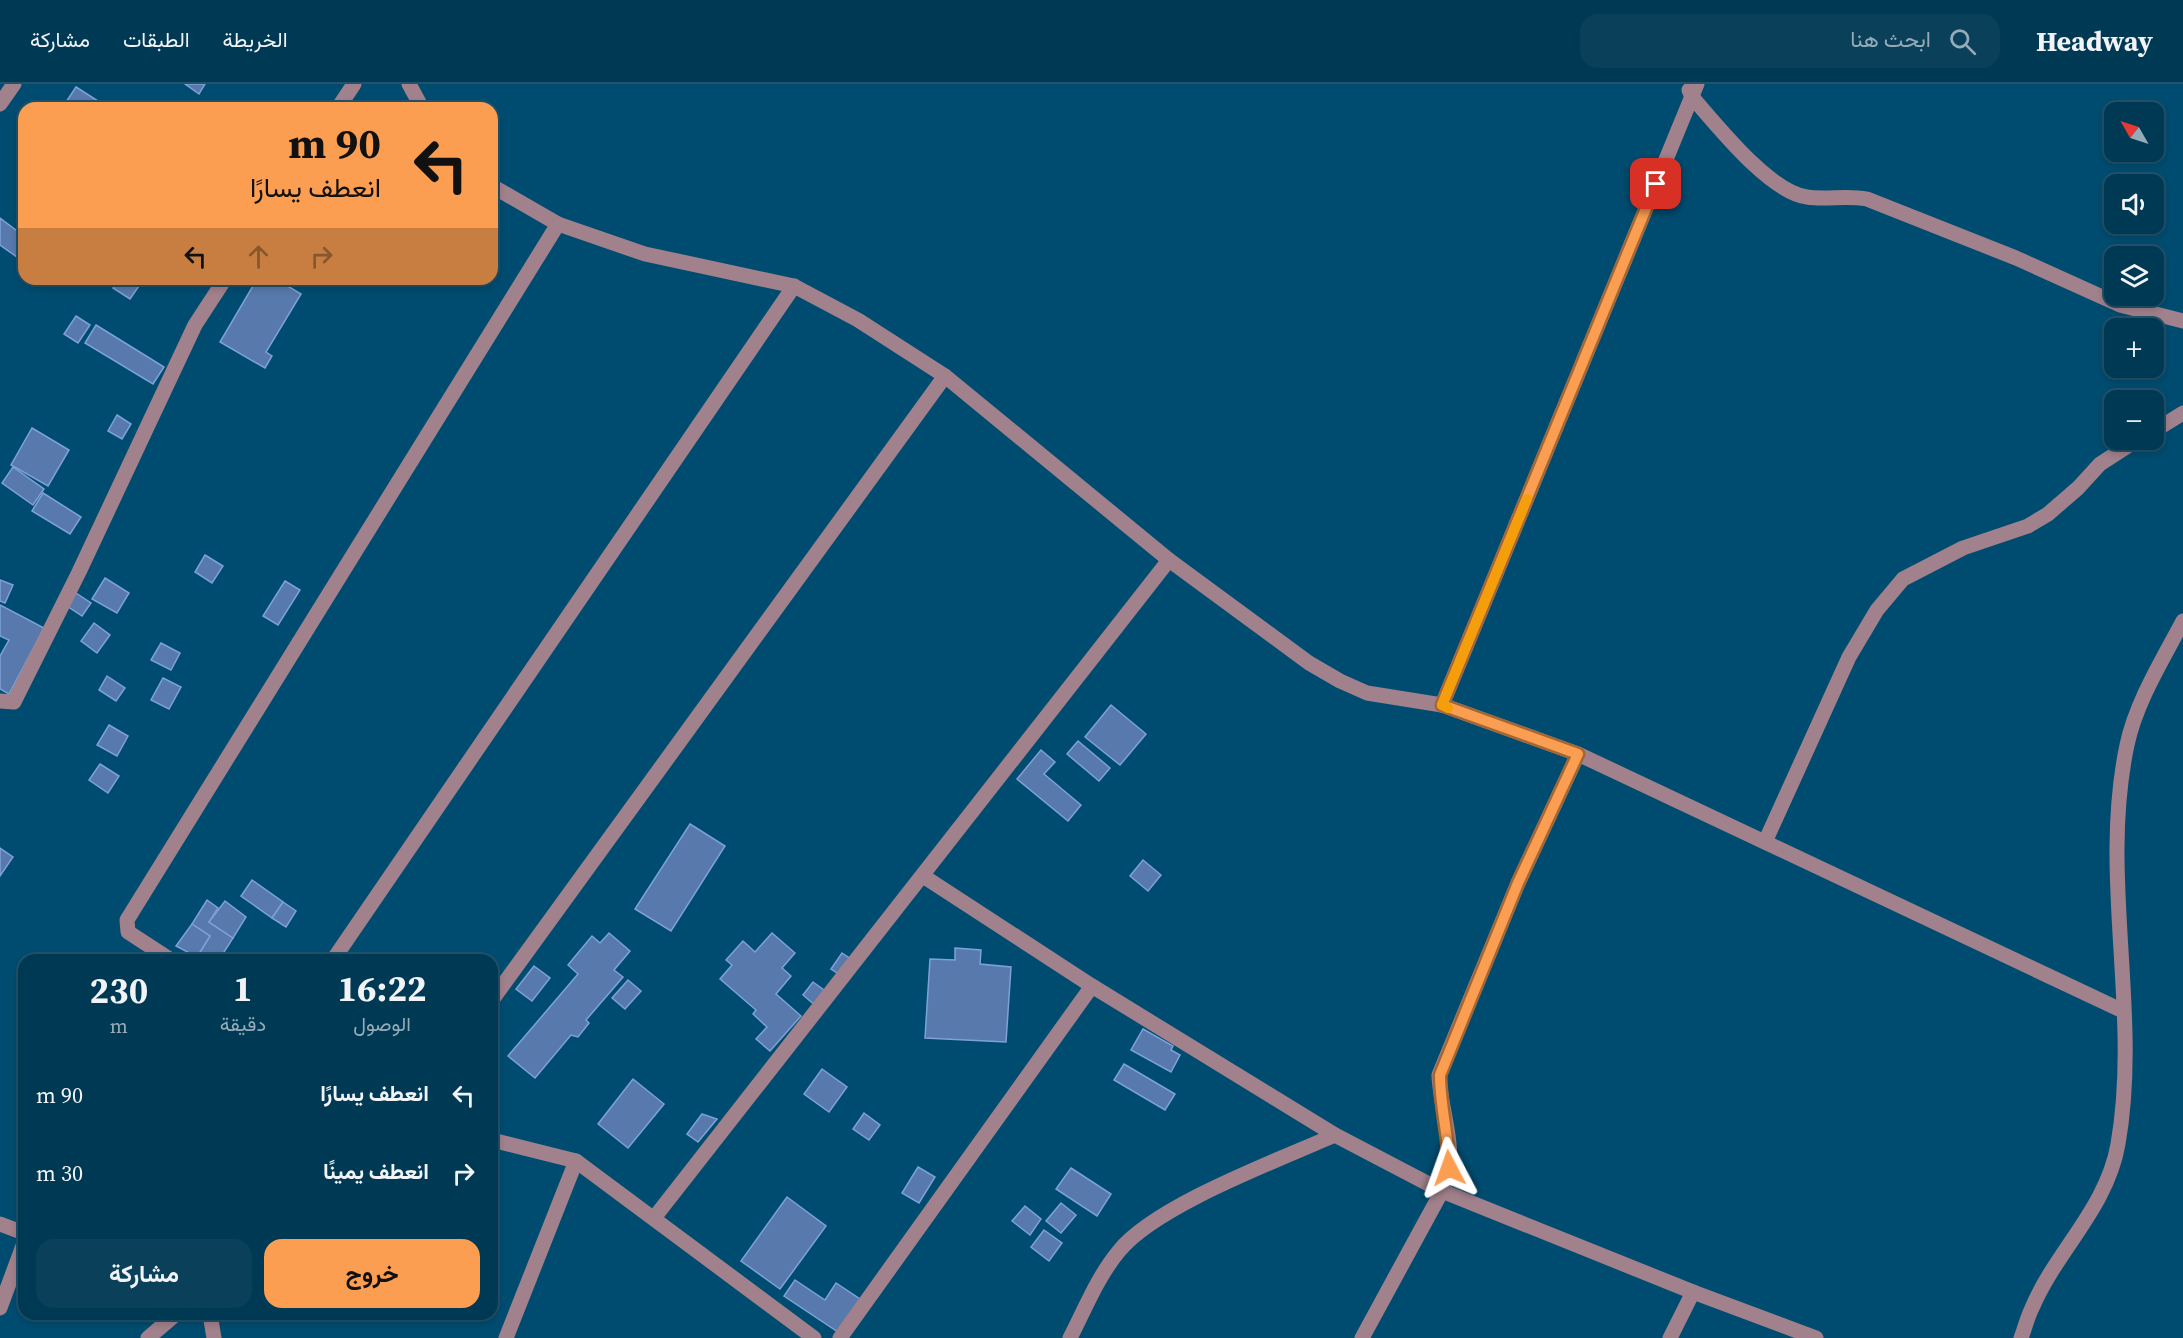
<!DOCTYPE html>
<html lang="ar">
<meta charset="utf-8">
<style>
:root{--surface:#003954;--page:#0a405a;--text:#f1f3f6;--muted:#95acb8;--line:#22536b;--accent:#fb9e51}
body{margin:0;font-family:"Source Serif 4",Vazirmatn,serif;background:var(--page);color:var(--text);direction:rtl;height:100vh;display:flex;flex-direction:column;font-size:22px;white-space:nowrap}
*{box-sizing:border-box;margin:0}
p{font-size:20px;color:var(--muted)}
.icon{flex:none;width:33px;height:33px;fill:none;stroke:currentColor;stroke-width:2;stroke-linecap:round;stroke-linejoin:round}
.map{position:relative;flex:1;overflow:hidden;direction:ltr}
.side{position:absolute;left:18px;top:870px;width:480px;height:366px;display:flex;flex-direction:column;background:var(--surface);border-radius:18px;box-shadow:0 3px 9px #0003,0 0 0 2px var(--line);direction:rtl}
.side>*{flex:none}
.banner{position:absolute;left:18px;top:18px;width:480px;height:183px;border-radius:18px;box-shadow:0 3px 9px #0003,0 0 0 2px var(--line);direction:rtl;background:#fb9e51;color:#111;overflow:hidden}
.needle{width:39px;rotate:309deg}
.fabs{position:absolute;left:2104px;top:18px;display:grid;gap:12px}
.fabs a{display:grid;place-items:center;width:60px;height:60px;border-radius:12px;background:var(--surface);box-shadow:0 3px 9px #0003,0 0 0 2px var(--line);font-size:30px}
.pin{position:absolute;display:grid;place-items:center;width:51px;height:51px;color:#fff;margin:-26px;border-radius:12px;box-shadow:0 3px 9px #0006}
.me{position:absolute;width:66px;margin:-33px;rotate:356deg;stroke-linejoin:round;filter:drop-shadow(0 0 4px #0008)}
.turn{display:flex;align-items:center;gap:21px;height:126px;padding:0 18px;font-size:27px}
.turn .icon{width:78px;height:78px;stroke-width:2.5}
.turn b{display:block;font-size:42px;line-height:51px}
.lanes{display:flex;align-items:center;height:57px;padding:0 18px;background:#0003;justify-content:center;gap:30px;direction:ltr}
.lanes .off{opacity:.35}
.eta{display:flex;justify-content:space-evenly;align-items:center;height:102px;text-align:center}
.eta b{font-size:36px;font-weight:700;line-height:42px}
.button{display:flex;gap:12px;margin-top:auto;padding:12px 18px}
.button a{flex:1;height:69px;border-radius:18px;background:var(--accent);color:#111;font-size:24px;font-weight:700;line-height:69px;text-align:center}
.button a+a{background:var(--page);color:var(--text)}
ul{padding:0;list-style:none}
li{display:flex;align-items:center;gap:18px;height:78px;padding:0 18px}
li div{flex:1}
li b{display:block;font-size:22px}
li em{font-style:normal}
header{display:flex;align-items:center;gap:36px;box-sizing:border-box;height:84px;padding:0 30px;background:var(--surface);border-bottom:2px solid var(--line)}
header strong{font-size:28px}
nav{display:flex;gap:33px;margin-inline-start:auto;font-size:21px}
.search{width:420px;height:54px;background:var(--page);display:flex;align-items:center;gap:15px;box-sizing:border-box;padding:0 21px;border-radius:18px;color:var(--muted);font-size:22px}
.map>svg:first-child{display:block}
</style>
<header>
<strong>Headway</strong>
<div class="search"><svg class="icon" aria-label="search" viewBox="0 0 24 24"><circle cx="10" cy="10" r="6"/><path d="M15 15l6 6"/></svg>ابحث هنا</div>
<nav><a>الخريطة</a><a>الطبقات</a><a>مشاركة</a></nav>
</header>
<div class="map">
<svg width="2183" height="1254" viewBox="0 0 2183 1254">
<rect width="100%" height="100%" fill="#004c70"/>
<!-- building -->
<g fill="#5779ac" stroke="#7ea2d7" stroke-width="1.5">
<polygon points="185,0 205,0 199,10"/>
<polygon points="76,3 109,24 62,24"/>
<polygon points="0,134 24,152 24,178 0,161"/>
<polygon points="119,195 135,195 141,199 130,215 113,204"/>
<polygon points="257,195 276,195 301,210 266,268 272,272 265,284 220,258"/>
<polygon points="76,232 90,241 78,259 64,250"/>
<polygon points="96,241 164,283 153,300 85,259"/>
<polygon points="117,331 131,340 122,355 108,347"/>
<polygon points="32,344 69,366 48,402 11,381"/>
<polygon points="13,383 44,405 33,421 2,399"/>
<polygon points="43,409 81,433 70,450 32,427"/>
<polygon points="205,471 223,482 212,499 195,488"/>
<polygon points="105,494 129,509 117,529 92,515"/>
<polygon points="0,496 13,501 5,519 0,517"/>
<polygon points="285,497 300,506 278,541 263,532"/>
<polygon points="76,509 91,519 82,532 67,522"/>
<polygon points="0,521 44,544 9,610 0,605 0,572 9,556 0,552"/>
<polygon points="94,539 110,551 97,569 81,557"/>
<polygon points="161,559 180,569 171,586 151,576"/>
<polygon points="107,592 125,604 116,617 99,606"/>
<polygon points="163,594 181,603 169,625 151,616"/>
<polygon points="1111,621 1146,650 1120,681 1085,653"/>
<polygon points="109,641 128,652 117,672 97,661"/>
<polygon points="1078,657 1110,684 1099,697 1067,670"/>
<polygon points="1041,666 1055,678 1044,690 1081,721 1068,737 1017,695"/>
<polygon points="100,680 119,692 108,709 89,696"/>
<polygon points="690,740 725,762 671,847 635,825"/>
<polygon points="0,764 13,773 0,792"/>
<polygon points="1143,776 1161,791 1148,807 1130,792"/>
<polygon points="252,796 283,818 272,834 241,812"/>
<polygon points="207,816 218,824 209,838 233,854 219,876 197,873 210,852 192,840"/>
<polygon points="225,817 246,833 233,854 209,838"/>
<polygon points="283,818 296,827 286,843 272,834"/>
<polygon points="192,840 210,852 197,873 176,862"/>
<polygon points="609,849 630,867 614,886 623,893 586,936 589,939 578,953 571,951 535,994 508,972 578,890 568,881 592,852 600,859"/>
<polygon points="772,849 795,869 782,884 791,892 776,910 801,932 770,967 756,955 767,943 753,930 756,926 720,895 732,881 726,876 743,857 755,868"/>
<polygon points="955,864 981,866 980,880 1011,883 1006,958 925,954 930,875 955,876"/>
<polygon points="842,869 854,877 843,893 831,885"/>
<polygon points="534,882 550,894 532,917 516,905"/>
<polygon points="628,896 641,907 625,925 612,914"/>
<polygon points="813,898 828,909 817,923 803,911"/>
<polygon points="24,923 24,941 17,938"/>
<polygon points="1143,945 1173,962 1171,966 1180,971 1171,988 1131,966"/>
<polygon points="1124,980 1175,1010 1165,1026 1114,996"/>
<polygon points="822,985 847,1003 829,1028 804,1010"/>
<polygon points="633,995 664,1020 628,1064 598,1040"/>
<polygon points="864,1029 880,1041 869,1056 853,1045"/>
<polygon points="702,1030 717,1035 698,1058 687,1050"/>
<polygon points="918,1083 935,1093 919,1119 902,1109"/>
<polygon points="1071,1084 1111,1110 1097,1132 1056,1105"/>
<polygon points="787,1113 826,1142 780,1205 741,1177"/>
<polygon points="1061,1119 1076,1131 1061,1149 1046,1137"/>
<polygon points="1025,1122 1041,1135 1030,1151 1012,1137"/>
<polygon points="1044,1146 1062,1159 1049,1177 1031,1163"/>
<polygon points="795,1196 825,1216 836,1199 860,1215 838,1248 784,1212"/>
</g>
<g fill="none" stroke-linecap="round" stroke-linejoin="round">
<!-- minor -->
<g stroke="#a1818b" stroke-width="15">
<polyline points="409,0 422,24"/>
<path d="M1689,6L1692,13C1717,41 1769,108 1807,113C1827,116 1846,111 1867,115L2016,174L2120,221L2183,237"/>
<polyline points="0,20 14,0"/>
<polyline points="338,24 354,0"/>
<polyline points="492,102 558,140 645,170 794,202 858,236 945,292 1169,476 1309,579 1340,597 1367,609 1442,621 1578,670 2123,927"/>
<polyline points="2154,347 2183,329"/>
<polyline points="0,617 14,618 79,488 195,241 225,195"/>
<polyline points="1442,621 1697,0"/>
<polyline points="1765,758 1849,573 1877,526 1903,495 1963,464 2028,442 2048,430 2078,404 2100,380 2137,356"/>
<polyline points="923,792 1092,902"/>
<polyline points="171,876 128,848 127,836 558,140"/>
<polyline points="333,876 794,202"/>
<polyline points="492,916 945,292"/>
<polyline points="492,1056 576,1077 814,1254"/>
<polyline points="654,1134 1169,476"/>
<polyline points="0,1140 24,1149"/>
<polyline points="0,1224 24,1159"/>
<polyline points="210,1230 214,1254"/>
<polyline points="148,1254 176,1230"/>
<polyline points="506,1254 576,1077"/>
<polyline points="840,1254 1092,902 1335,1051 1442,1107 1693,1208 1816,1254"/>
<path d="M1070,1254C1085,1225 1098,1192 1119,1167C1156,1121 1279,1076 1335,1051"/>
<path d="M1362,1254L1442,1107C1445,1100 1448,1092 1449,1085C1453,1056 1440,1021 1439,991L1518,799L1578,670"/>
<polyline points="1670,1254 1693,1208"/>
<path d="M2021,1254C2025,1244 2027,1234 2032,1224C2056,1167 2107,1124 2118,1060C2141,928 2099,793 2127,661C2136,618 2163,575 2183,537"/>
</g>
</g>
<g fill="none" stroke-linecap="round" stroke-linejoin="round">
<!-- route casing -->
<g stroke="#a36735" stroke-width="15">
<path id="route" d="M1449,1084C1449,1053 1440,1022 1440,991L1518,799L1578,670L1442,621L1656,100"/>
</g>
<!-- route -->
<use href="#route" stroke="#fb9e51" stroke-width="10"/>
<!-- slow -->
<polyline stroke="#f59e0b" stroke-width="10" points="1448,624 1442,621 1527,415"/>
</g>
</svg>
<div class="fabs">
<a><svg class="needle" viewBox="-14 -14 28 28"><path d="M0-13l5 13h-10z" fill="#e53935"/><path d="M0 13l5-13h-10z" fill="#95acb8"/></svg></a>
<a><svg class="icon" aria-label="sound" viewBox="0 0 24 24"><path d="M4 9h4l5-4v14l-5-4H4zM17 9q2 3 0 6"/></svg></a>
<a><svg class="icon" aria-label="layers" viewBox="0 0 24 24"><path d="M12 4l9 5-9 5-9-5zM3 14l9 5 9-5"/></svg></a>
<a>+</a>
<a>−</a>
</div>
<div class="pin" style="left:1656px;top:100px;background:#d93025"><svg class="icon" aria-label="arrive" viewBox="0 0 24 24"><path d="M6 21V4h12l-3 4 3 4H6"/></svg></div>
<svg class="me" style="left:1449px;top:1084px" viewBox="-20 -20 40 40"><path d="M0-17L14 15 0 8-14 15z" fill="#fb9e51" stroke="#fff" stroke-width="4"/></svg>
<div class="banner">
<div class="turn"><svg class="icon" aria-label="left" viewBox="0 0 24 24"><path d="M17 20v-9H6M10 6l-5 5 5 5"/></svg><div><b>90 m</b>انعطف يسارًا</div></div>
<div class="lanes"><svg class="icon" aria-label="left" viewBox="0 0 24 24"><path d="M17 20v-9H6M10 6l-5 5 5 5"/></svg><svg class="icon off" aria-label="ahead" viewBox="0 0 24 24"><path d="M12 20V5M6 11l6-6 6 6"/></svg><svg class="icon off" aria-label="right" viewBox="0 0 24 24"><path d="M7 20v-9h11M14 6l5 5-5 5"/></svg></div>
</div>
<section class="side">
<div class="eta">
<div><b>16:22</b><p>الوصول</p></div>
<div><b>1</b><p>دقيقة</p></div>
<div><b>230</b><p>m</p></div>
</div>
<ul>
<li><svg class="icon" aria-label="left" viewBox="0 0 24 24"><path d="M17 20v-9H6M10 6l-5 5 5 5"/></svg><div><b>انعطف يسارًا</b></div><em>90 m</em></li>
<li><svg class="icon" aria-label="right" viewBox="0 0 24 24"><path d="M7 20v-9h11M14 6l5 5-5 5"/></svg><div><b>انعطف يمينًا</b></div><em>30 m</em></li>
</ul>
<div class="button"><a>خروج</a><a>مشاركة</a></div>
</section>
</div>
